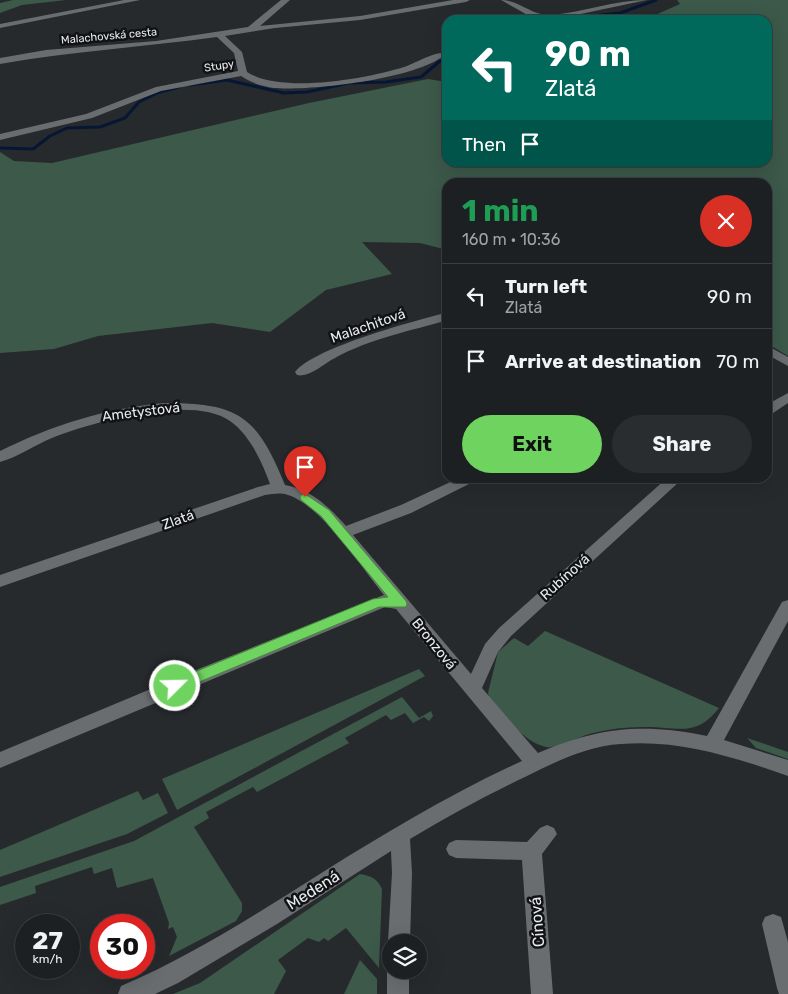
<!DOCTYPE html>
<meta charset="utf-8">
<style>
:root{--surface:#1d2022;--page:#2a2d2f;--text:#f1f3f6;--muted:#a0a3a5;--line:#3b3e40;--accent:#6fd35f}
body{margin:0;font-family:Rubik,sans-serif;background:var(--page);color:var(--text);height:100vh;display:flex;flex-direction:column;font-size:19px;white-space:nowrap}
*{box-sizing:border-box;margin:0}
p{font-size:16px;color:var(--muted)}
.icon{flex:none;width:28px;height:28px;fill:none;stroke:currentColor;stroke-width:2;stroke-linecap:round;stroke-linejoin:round}
.map{position:relative;flex:1;overflow:hidden}
.details{position:absolute;left:442px;top:178px;width:330px;height:305px;display:flex;flex-direction:column;background:var(--surface);border-radius:15px;box-shadow:0 5px 20px #0002,0 0 0 1px var(--line)}
.details>*{flex:none}
.banner{position:absolute;left:442px;top:15px;width:330px;height:152px;border-radius:15px;box-shadow:0 5px 20px #0002,0 0 0 1px var(--line);background:#00695c;color:#fff;overflow:hidden}
.tools{position:absolute;left:382px;top:934px;display:grid;gap:10px}
.tools a{display:grid;place-items:center;width:45px;height:45px;border-radius:50%;background:var(--surface);box-shadow:0 5px 20px #0002,0 0 0 1px var(--line);font-size:25px}
.speed{position:absolute;left:15px;top:914px;display:flex;gap:10px;font-size:25px;font-weight:700;text-align:center}
.speed>*{display:grid;place-content:center;width:65px;height:65px;border-radius:50%;background:var(--surface);box-shadow:0 5px 20px #0002,0 0 0 1px var(--line);line-height:1}
.speed small{font-size:12px;font-weight:400}
.speed .limit{border:8px solid #d22;background:#fff;color:#111}
.pin{position:absolute;display:grid;place-items:center;width:42px;height:42px;color:#fff;margin:-51px -21px;border-radius:50% 50% 50% 0;rotate:-45deg;box-shadow:0 0 5px #0007}
.pin .icon{rotate:45deg}
.me{position:absolute;width:55px;margin:-28px;rotate:67deg;stroke-linejoin:round;filter:drop-shadow(0 0 4px #0008)}
.turn{display:flex;align-items:center;gap:18px;height:105px;padding:0 20px;font-size:22px}
.turn .icon{width:65px;height:65px;stroke-width:2.5}
.turn b{display:block;font-size:35px;line-height:42px}
.then{display:flex;align-items:center;height:48px;padding:0 20px;background:#0003;gap:10px;font-size:19px}
.round{display:grid;place-items:center;flex:none;width:52px;height:52px;border-radius:26px;background:var(--page)}
.headline{display:flex;align-items:center;justify-content:space-between;height:85px;padding:0 20px}
h1{font-size:30px;font-weight:700;line-height:38px;color:#1e9e55}
.cta{display:flex;gap:10px;margin-top:auto;padding:10px 20px}
.cta a{flex:1;height:58px;border-radius:30px;background:var(--accent);color:#111;font-size:20px;font-weight:700;line-height:58px;text-align:center}
.cta a+a{background:var(--page);color:var(--text)}
ul{padding:0;list-style:none}
li{display:flex;align-items:center;gap:15px;height:65px;padding:0 20px;border-top:1px solid var(--line)}
li div{flex:1}
li b{display:block;font-size:19px}
li em{font-style:normal}
.map>svg:first-child{display:block}
</style>
<div class="map">
<svg width="788" height="994" viewBox="0 0 788 994">
<rect width="100%" height="100%" fill="#272a2d"/>
<!-- green -->
<g fill="#3c594a">
<polygon points="13,0 66,0 22,5 0,13 0,3"/>
<polygon points="677,0 788,0 788,356 768,344 768,182 448,182 447,250 420,243 362,242 392,274 326,290 270,332 212,323 98,336 54,349 0,353 0,152 14,161 52,163 309,103 428,79 447,82 448,162 768,162 768,20 644,20 680,4"/>
<path d="M545,631L719,708C695,739 676,726 642,727C625,727 609,729 593,733C582,735 554,750 546,747C521,741 505,715 489,697L488,693L498,652L514,638L528,646Z"/>
<polygon points="419,669 425,676 177,810 162,779"/>
<polygon points="402,697 419,718 431,711 433,716 429,721 424,717 413,723 405,713 391,720 386,715 345,738 349,743 257,792 253,787 206,812 209,818 194,827 242,903 242,911 236,921 169,956 177,937 173,927 168,929 169,923 153,878 117,888 112,868 94,874 92,867 35,886 36,893 0,905 0,887 134,841"/>
<polygon points="747,738 788,752 788,759 756,748"/>
<polygon points="138,791 143,800 158,793 168,813 127,834 0,877 0,850"/>
<path d="M360,874C371,876 377,878 382,889L379,968L346,928L328,941L324,938L319,942L308,938L278,960L286,971L274,994H173L200,983Z"/>
<polygon points="360,960 377,979 377,994 344,994"/>
</g>
<g fill="none" stroke-linecap="round" stroke-linejoin="round">
<!-- stream -->
<g stroke="#061735" stroke-width="3">
<polyline points="554,20 620,13 656,0"/>
<polyline points="190,85 227,80 284,93 307,92 349,83 386,82 421,77 440,61 448,60"/>
<polyline points="0,148 33,149 50,136 67,128 100,127 125,118 139,102 157,93 179,87"/>
</g>
<!-- minor -->
<g fill="#696d70" fill-rule="evenodd">
<polygon points="124,0 140,0 0,28 0,24"/>
<path d="M281,0H290L260,26L360,16L453,0H470L466,2L360,20L275,28L225,36L242,52L247,72C281,94 366,79 404,67C414,64 439,49 446,54C418,79 311,91 274,88C262,86 251,83 241,76L161,91L92,118L0,140V134L86,114L156,87L238,71L234,53L217,37C145,47 72,51 0,64V58L46,50L156,41L248,27Z"/>
<path d="M501,0C519,0 533,17 552,15C584,12 614,0 647,0L552,20L531,17Z"/>
<path d="M448,312V320C410,331 369,339 335,358C324,363 310,378 297,375L295,372C315,347 415,321 448,312Z"/>
<polygon points="768,346 788,357 788,366 768,355"/>
<polygon points="788,393 788,403 773,413 768,414 768,404"/>
<path d="M165,403C239,403 257,416 285,485C312,490 329,507 346,526L401,505L459,478H477L475,481L411,513L353,535L471,674L485,644L499,628L667,478H682L680,481L511,636L498,652L482,688L538,753C599,727 642,723 707,736L782,602L788,600V621L724,740L788,760V776C734,757 678,739 621,744C588,746 557,761 527,776C487,795 448,816 410,839L412,873L410,942H391V949L388,942L392,873L391,851L277,924L178,983L155,994H118L121,986C192,956 258,913 323,872C387,832 452,793 522,761L396,609L385,607L0,768V752L201,668L384,595C362,568 321,505 288,495C280,492 273,494 265,495L0,587V575L258,487L270,484C262,462 250,435 230,421C192,394 92,422 52,438C35,445 18,457 0,462V451C53,425 106,408 165,403Z"/>
<polygon points="547,825 554,828 557,834 542,854 553,994 531,994 522,860 456,858 449,855 446,849 449,843 456,840 527,842 540,828"/>
<polygon points="773,914 781,917 788,942 788,994 779,994 777,988 762,924 765,917"/>
<polygon points="390,962 391,970 409,970 409,994 387,994 387,970"/>
</g>
</g>
<!-- route -->
<polygon fill="#6fd35f" stroke="#48893e" points="305,494 329,510 406,601 407,604 406,607 379,607 180,690 175,691 170,690 168,686 170,682 373,599 388,597 321,516 301,500 300,497 301,495"/>
<g text-anchor="middle" dominant-baseline="central" stroke-width="5" stroke-linejoin="round" paint-order="stroke">
<!-- far-street labels -->
<g font-size="11" fill="#e8ebed" stroke="#111214">
<text transform="translate(109 36) rotate(-5)">Malachovská cesta</text>
<text transform="translate(219 66) rotate(-9)">Stupy</text>
</g>
<!-- street labels -->
<g font-size="14" fill="#e8ebed" stroke="#111214">
<text transform="translate(368 326) rotate(-19)">Malachitová</text>
<text transform="translate(141 412) rotate(-7)">Ametystová</text>
<text transform="translate(178 520) rotate(-20)">Zlatá</text>
<text transform="translate(565 577) rotate(-42)">Rubínová</text>
<text transform="translate(434 644) rotate(51)">Bronzová</text>
</g>
<!-- near-street labels -->
<g font-size="16" fill="#e8ebed" stroke="#111214">
<text transform="translate(313 890) rotate(-32)">Medená</text>
<text transform="translate(537 922) rotate(-94)">Cínová</text>
</g>
</g>
</svg>
<div class="tools">
<a><svg class="icon" aria-label="layers" viewBox="0 0 24 24"><path d="M12 4l9 5-9 5-9-5zM3 14l9 5 9-5"/></svg></a>
</div>
<div class="speed"><div>27<small>km/h</small></div><div class="limit">30</div></div>
<div class="pin" style="left:305px;top:497px;background:#d93025"><svg class="icon" aria-label="arrive" viewBox="0 0 24 24"><path d="M6 21V4h12l-3 4 3 4H6"/></svg></div>
<svg class="me" style="left:175px;top:686px" viewBox="-20 -20 40 40"><circle r="17" fill="#6fd35f" stroke="#fff" stroke-width="3"/><path d="M0-11L8 9 0 5-8 9z" fill="#fff"/></svg>
<div class="banner">
<div class="turn"><svg class="icon" aria-label="left" viewBox="0 0 24 24"><path d="M17 20v-9H6M10 6l-5 5 5 5"/></svg><div><b>90 m</b>Zlatá</div></div>
<div class="then">Then<svg class="icon" aria-label="arrive" viewBox="0 0 24 24"><path d="M6 21V4h12l-3 4 3 4H6"/></svg></div>
</div>
<section class="details">
<div class="headline"><div><h1>1 min</h1><p>160 m · 10:36</p></div><a class="round" style="background:#d93025;color:#fff"><svg class="icon" aria-label="close" viewBox="0 0 24 24"><path d="M6 6l12 12M18 6L6 18"/></svg></a></div>
<ul>
<li><svg class="icon" aria-label="left" viewBox="0 0 24 24"><path d="M17 20v-9H6M10 6l-5 5 5 5"/></svg><div><b>Turn left</b><p>Zlatá</p></div><em>90 m</em></li>
<li><svg class="icon" aria-label="arrive" viewBox="0 0 24 24"><path d="M6 21V4h12l-3 4 3 4H6"/></svg><div><b>Arrive at destination</b></div><em>70 m</em></li>
</ul>
<div class="cta"><a>Exit</a><a>Share</a></div>
</section>
</div>
